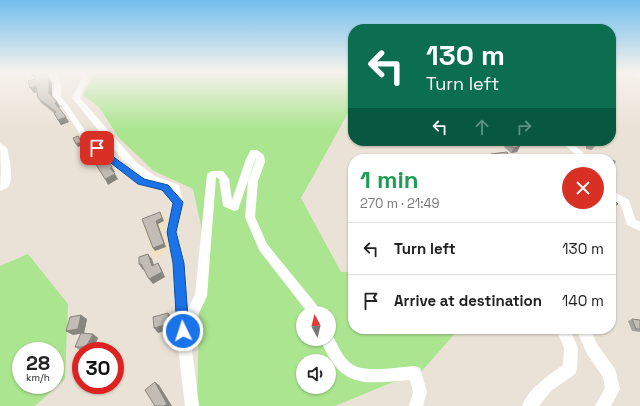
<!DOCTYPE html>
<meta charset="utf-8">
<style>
:root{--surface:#fff;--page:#f6f6f6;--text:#222;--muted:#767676;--line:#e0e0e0}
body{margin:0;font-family:"Space Grotesk",sans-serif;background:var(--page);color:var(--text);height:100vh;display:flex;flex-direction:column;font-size:15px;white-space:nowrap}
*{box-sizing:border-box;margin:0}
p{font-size:13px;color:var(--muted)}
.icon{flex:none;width:22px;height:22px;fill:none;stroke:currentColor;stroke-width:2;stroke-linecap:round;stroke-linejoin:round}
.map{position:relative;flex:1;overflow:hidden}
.details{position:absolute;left:348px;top:154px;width:268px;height:180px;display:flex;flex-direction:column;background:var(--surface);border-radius:16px;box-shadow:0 1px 3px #0004}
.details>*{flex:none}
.banner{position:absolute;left:348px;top:24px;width:268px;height:122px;border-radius:16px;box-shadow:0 1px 3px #0004;background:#0b6e4f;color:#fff;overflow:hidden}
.needle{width:26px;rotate:353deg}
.controls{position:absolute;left:296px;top:306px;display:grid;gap:8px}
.controls a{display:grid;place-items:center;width:40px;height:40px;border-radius:50%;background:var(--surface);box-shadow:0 1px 3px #0004;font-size:20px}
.speed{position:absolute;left:12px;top:342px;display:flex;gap:8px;font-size:20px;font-weight:700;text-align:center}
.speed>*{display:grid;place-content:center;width:52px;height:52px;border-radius:50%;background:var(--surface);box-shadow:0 1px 3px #0004;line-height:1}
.speed small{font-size:10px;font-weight:400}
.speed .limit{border:6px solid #d22;background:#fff;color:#111}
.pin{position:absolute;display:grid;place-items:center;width:34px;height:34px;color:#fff;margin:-17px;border-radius:8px;box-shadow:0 2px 6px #0006}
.me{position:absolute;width:44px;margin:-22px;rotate:356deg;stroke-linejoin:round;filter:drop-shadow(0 0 3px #0008)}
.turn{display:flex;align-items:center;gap:14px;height:84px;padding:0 12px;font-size:18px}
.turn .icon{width:52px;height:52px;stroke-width:2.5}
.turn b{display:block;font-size:28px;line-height:34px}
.lanes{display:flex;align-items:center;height:38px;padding:0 12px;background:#0003;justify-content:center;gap:20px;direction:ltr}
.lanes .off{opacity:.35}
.round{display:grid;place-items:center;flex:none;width:42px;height:42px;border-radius:21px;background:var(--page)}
.head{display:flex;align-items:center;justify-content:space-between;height:68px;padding:0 12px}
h1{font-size:24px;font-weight:800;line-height:30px;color:#1e9e55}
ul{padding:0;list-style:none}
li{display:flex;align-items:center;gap:12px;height:52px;padding:0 12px;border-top:1px solid var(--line)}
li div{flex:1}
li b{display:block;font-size:15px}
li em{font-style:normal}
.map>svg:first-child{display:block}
</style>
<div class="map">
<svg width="640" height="406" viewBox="0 0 640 406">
<rect width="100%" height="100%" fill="#ebe2d7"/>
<!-- education -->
<polygon fill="#eee1c4" points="164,213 170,226 171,249 154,259 142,221"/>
<!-- green -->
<g fill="#abe58f" fill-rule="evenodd">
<path d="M92,72H353V104L301,198L341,272H353V329H459L420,373H415L335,406H197L201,226L193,189L154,171L119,138L99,107L83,95L92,77ZM303,313H329V339H303ZM303,361H329V387H303Z"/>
<path d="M28,254L68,304L65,379L35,406H0V266ZM21,351H55V385H21Z"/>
</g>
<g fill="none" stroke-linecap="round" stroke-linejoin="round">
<!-- minor -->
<g fill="#fff" fill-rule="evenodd">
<path d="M45,72H52C61,79 63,86 61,97C73,109 80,127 92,139C107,154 127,166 144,179H145L122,159L72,98L82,78L79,72H85L88,78L80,98L137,163L155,176L179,185L183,202L176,232L185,263L188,308L195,295L207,174L212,171H223L229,179L232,200L246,159L251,150H257L264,155L265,162L258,181L255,217L267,244L320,309L322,313H308L259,250L245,217L248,181L255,162L256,157L238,210L234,211L223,206L219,179L216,177L207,296L190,332L199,406H185L176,331L173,263L166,232L173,202L171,190L161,186L157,189L138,184L94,150L85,142L62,106L53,97L54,82Z"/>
<polygon points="624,72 640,74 640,78 625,73"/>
<polygon points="561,141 570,141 590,159 580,159"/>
<path d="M0,143L7,148C9,156 14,180 9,186C7,188 3,190 0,191L1,170Z"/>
<polygon points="611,190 629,200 635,219 640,222 640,231 627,225 621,205 611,199"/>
<path d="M556,329H570L578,348L577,369L575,374L551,391L539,406H522C529,388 548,376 563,365L564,348Z"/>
<polygon points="576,329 590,329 597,344 615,369 620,389 611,406 595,406 605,388 603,377 587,354"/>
<path d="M329,333L332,334C337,344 343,359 353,365C367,373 399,367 415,366L420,368L427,392L423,406H409L413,392L410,380C362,384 341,389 320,339H329Z"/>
</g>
</g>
<!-- wall -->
<g fill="#a7a29b">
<polygon points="52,83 52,97 57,102 60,107 59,108 69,122 61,125 54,113 41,103 38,98 37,92 34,93 30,88"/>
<polygon points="587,141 596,141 596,144 592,150 586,149 586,142"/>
<polygon points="507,142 520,146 517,152 511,153 504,147"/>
<polygon points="491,154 511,159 490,159 489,157"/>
<polygon points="611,160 614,168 611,171"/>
<polygon points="611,197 618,204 614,208 611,208"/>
<polygon points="87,319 84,333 82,333 93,334 98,338 92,351 81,351 75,347 81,333 73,335 66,331"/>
<polygon points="632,319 640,320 640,332 632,331 628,321"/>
</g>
<!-- shaded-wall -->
<g fill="#88847e">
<polygon points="49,78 52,83 52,98 49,93"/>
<polygon points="36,86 39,91 34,93 30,88"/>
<polygon points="57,102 60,107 58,108 55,103"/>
<polygon points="66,117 69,122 61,125 58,120"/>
<polygon points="78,136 83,145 78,147 76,144"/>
<polygon points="520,146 517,152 511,153 514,148"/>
<polygon points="112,167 115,172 113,173 110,168"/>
<polygon points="115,174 118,179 108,185 105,179"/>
<polygon points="160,212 164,221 158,224 166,247 155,251 153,248 156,221"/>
<polygon points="148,254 152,259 156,271 152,266"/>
<polygon points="158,263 161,268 165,277 153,284 149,279"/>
<polygon points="139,264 141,264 145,269 143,270"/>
<polygon points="168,313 172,317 173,328 158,333 154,328"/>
<polygon points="81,315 87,319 84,333 73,335 66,331"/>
<polygon points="93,334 98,338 92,351 86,347"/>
<polygon points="155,382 159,385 172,406 164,406"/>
</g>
<!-- building -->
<g fill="#c2bcb4" stroke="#88847e">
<polygon points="31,72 45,72 49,78 49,93 57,102 55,103 66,117 58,120 54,113 56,112 38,98 36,86 30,88 28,81 35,79"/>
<polygon points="78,136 82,142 76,144 73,138"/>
<polygon points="510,141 515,141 520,146 514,148 507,142"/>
<polygon points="590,141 596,141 596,144 590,143"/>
<polygon points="507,152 511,159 494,159 491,154"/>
<polygon points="98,155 105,163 109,162 112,167 110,168 115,174 105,179 92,158"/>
<polygon points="611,160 615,161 614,168 611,166"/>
<polygon points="611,197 618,204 611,205"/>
<polygon points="160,212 162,218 156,221 164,244 153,248 142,219"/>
<polygon points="148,254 152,266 158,263 162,272 149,279 141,264 139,264 139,257"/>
<polygon points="168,313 169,324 154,328 153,317"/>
<polygon points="81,315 78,329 66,331 70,317"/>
<polygon points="632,319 640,320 640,329 636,329"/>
<polygon points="81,333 93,334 86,347 75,347"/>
<polygon points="155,382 167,404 164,406 155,406 145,390"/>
</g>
<!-- sky -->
<linearGradient id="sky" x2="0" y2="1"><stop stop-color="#72bded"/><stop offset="0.56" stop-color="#f6f2ed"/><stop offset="1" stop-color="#f6f2ed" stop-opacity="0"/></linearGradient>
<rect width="640" height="129" fill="url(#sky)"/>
<!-- route -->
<polygon fill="#1a73e8" stroke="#114b97" points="97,145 144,179 168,185 183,202 176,232 184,263 189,331 187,335 183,337 179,335 177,331 173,263 167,232 173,203 162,190 138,184 94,150 94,146"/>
</svg>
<div class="controls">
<a><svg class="needle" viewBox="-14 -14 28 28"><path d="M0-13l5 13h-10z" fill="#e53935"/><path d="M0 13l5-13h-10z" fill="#767676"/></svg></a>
<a><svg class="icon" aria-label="sound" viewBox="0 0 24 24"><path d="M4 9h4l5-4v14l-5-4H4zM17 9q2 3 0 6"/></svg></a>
</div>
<div class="speed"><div>28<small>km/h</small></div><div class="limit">30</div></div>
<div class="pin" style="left:97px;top:148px;background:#d93025"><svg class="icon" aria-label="arrive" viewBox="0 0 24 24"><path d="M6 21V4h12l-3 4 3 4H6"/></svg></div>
<svg class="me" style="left:183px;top:331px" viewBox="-20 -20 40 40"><circle r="17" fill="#1a73e8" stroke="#fff" stroke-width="3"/><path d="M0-11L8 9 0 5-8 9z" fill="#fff"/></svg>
<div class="banner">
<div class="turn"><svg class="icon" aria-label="left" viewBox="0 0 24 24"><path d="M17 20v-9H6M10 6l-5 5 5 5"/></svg><div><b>130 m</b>Turn left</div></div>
<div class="lanes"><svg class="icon" aria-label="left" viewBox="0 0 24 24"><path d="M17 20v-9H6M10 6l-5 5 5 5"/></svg><svg class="icon off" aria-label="ahead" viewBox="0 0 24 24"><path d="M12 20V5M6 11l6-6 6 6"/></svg><svg class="icon off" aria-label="right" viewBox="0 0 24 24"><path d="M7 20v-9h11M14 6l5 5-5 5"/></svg></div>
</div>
<section class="details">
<div class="head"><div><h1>1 min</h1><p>270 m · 21:49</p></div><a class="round" style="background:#d93025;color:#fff"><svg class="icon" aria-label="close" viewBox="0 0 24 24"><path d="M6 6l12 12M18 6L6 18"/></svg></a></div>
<ul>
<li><svg class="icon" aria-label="left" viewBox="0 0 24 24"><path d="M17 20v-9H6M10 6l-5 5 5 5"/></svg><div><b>Turn left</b></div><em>130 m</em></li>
<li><svg class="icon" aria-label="arrive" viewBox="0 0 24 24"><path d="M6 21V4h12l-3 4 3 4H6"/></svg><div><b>Arrive at destination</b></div><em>140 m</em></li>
</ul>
</section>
</div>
